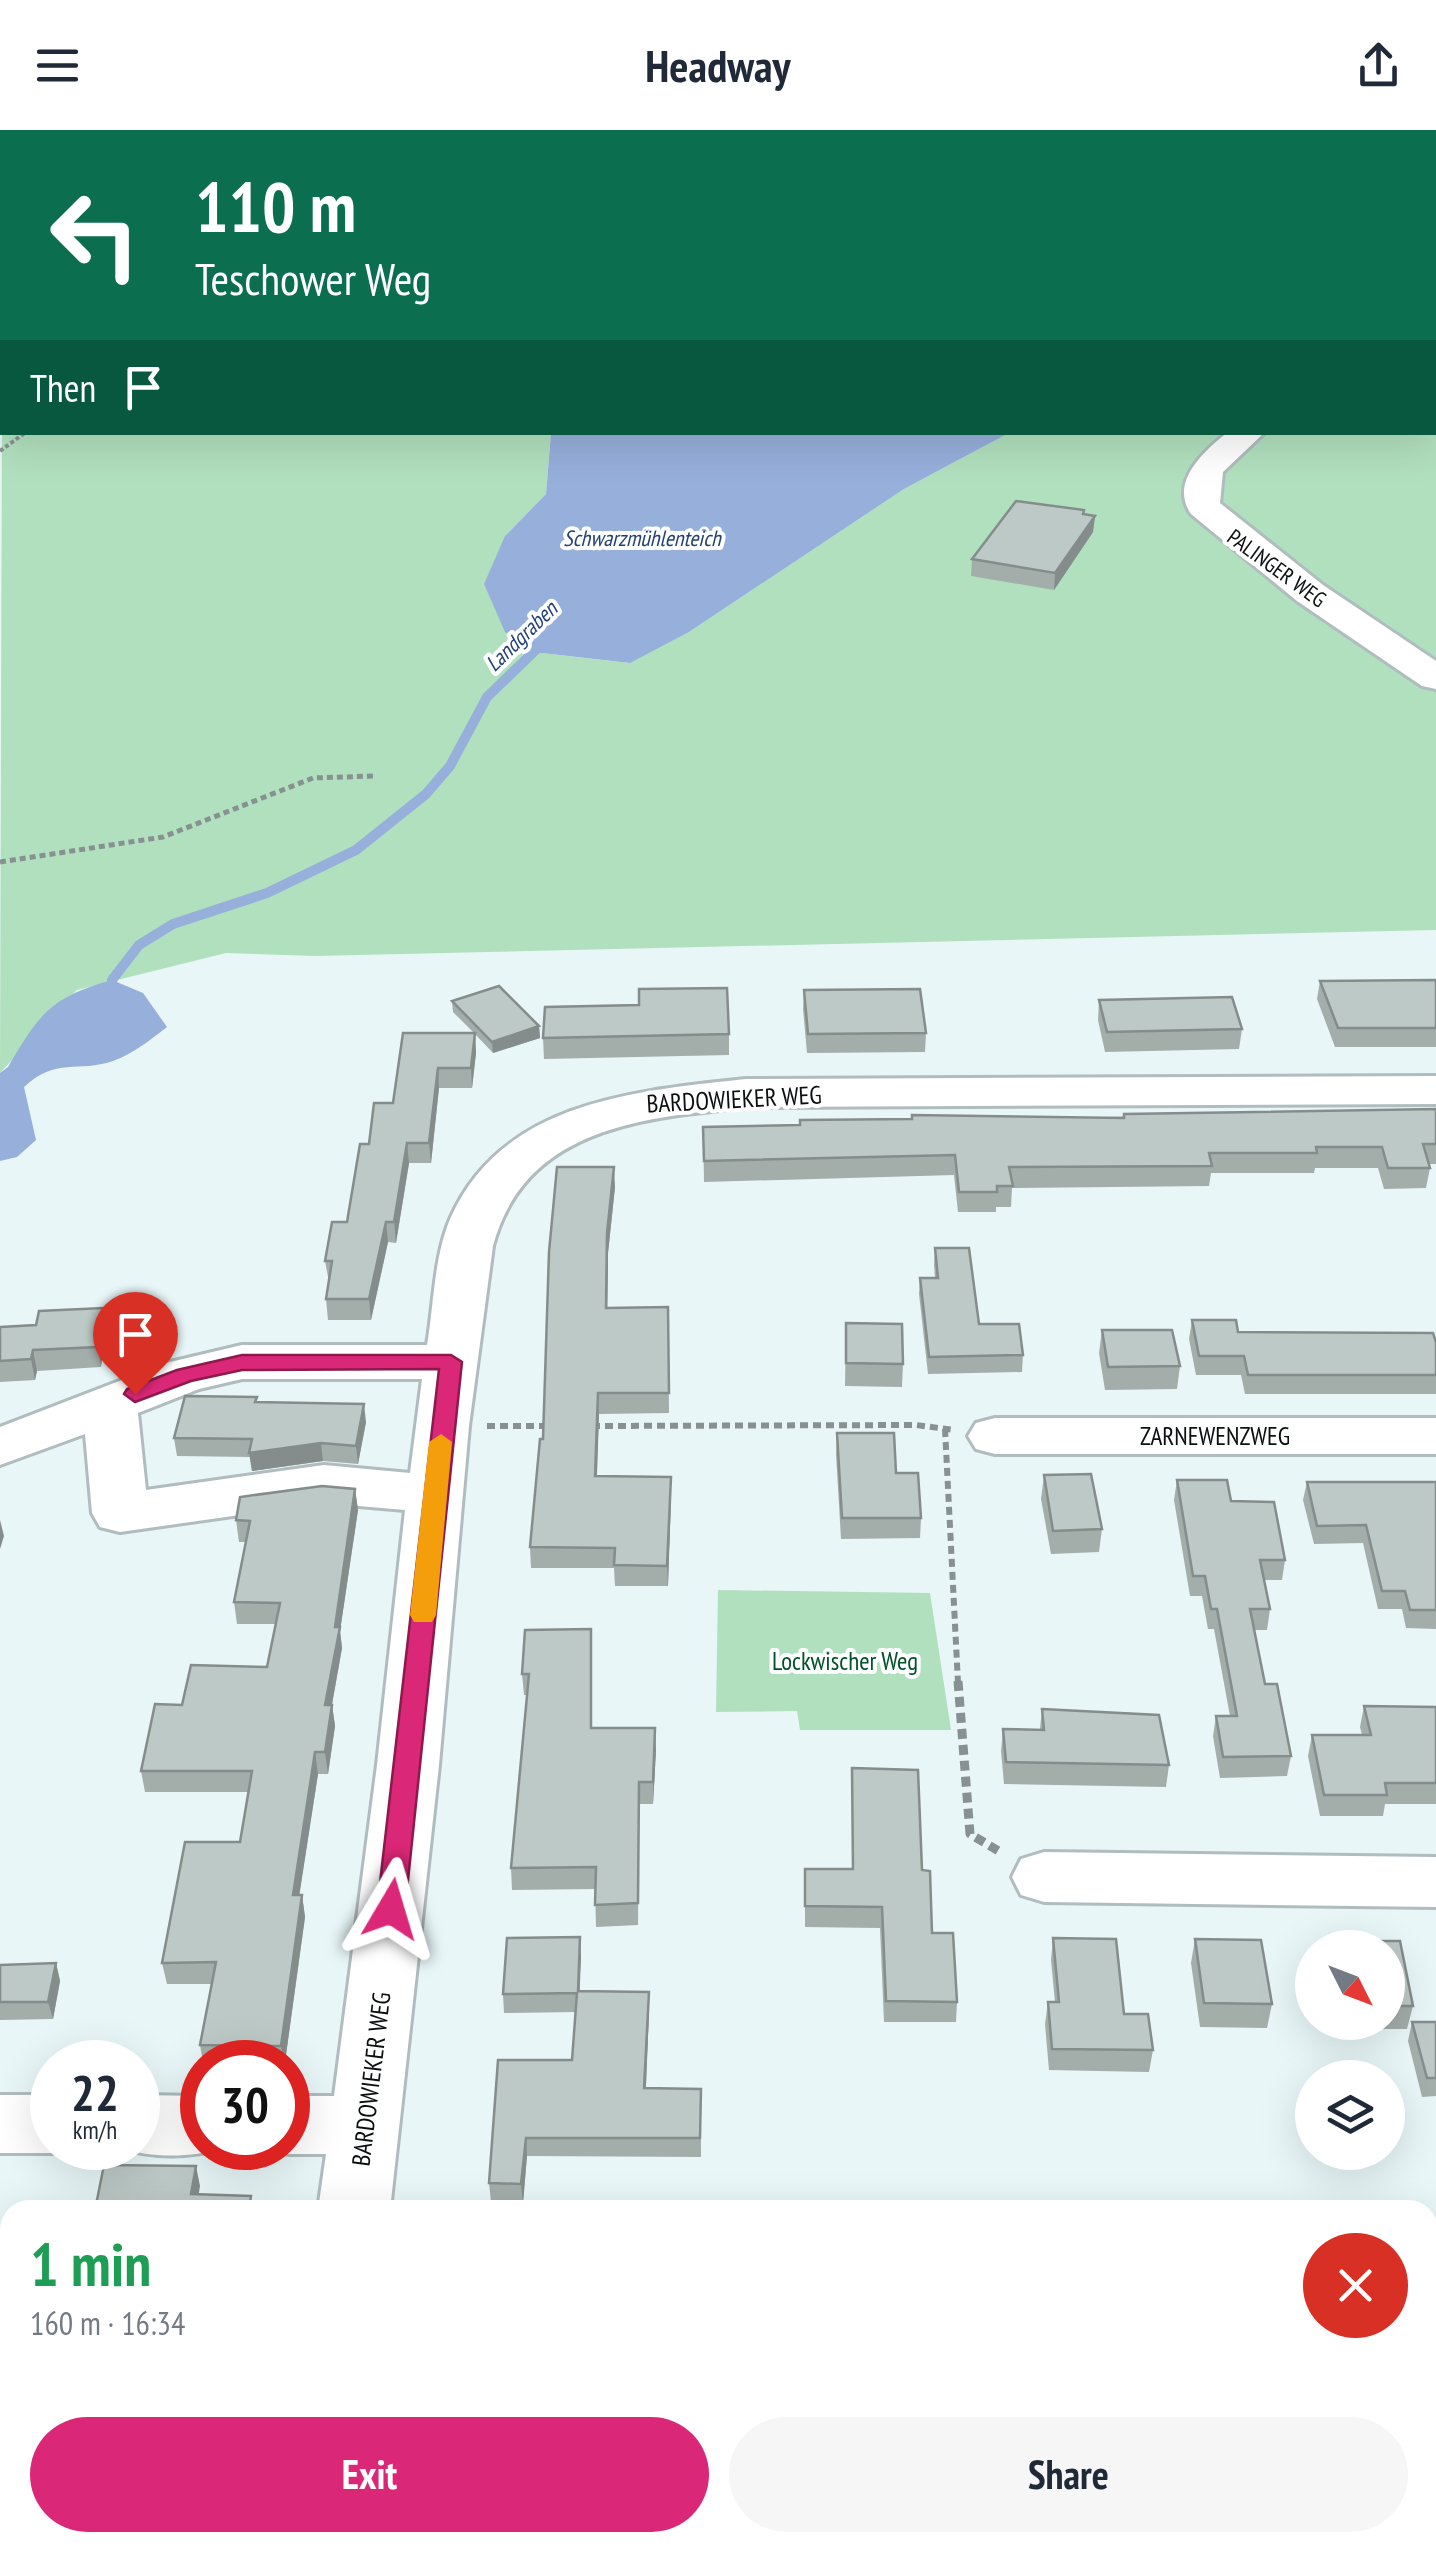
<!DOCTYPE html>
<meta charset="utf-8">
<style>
:root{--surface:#fff;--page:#f6f6f7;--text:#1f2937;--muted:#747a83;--accent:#db2777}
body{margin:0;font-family:"PT Sans Narrow",sans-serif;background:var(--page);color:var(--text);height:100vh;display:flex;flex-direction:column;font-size:38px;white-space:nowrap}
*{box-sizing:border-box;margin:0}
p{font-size:32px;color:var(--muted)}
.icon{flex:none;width:55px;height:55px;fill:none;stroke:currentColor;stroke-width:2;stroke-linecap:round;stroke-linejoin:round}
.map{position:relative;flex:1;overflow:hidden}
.panel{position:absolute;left:0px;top:2070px;width:1438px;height:352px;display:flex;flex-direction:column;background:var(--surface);border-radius:30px 30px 0 0;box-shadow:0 10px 40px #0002}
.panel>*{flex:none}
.top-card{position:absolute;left:0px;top:0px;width:1438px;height:305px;box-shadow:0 10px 40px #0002;background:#0b6e4f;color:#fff;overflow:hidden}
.needle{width:65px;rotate:132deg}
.tools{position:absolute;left:1295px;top:1800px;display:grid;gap:20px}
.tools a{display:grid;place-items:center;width:110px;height:110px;border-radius:50%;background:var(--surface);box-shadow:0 10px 40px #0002;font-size:50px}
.speed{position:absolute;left:30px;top:1910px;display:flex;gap:20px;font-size:50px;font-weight:700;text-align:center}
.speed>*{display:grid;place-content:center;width:130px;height:130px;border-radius:50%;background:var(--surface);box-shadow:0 10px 40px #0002;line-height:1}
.speed small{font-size:25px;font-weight:400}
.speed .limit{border:15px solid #d22;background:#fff;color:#111}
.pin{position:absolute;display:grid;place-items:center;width:85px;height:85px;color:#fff;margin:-102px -42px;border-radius:50% 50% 50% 0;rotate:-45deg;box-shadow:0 0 10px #0007}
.pin .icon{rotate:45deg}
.me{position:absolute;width:110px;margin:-55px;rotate:7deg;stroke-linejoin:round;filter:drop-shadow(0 0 8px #0008)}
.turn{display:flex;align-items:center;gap:35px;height:210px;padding:0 30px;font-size:45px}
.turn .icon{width:130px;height:130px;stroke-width:2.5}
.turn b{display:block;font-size:70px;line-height:85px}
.then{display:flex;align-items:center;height:95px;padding:0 30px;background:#0003;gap:20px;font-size:38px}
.round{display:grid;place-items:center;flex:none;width:105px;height:105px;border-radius:52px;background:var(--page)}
.summary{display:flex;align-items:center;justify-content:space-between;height:170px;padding:0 30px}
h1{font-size:60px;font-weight:700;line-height:75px;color:#1e9e55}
.cta{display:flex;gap:20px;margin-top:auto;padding:20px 30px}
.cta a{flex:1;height:115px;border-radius:60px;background:var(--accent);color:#fff;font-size:40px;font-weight:700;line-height:115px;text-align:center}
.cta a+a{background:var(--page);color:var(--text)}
header{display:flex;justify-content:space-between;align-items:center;height:130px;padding:0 30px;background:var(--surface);font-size:45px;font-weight:700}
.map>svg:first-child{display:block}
</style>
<header><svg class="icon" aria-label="menu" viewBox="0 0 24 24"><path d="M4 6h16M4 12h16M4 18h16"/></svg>Headway<svg class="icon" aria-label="share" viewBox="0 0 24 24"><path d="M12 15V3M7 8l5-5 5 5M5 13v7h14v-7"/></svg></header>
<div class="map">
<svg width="1436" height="2421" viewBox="0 0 1436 2421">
<rect width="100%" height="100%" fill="#e8f6f7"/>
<!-- built -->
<polygon fill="#d2e8eb" points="972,0 1436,0 1436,267 1435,2"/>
<!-- green -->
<g fill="#b1e0be">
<polygon points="0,0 358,0 2,2 0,235"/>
<polygon points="404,0 972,0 977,2 401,2"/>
<polygon points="1436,267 1436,800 315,826 226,823 77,860 0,943 2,271 2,302 551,303 546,364 505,406 533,522 629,533 689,502 904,359 1009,303 1435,302"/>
<polygon points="718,1460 930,1463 951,1600 800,1600 797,1581 716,1582"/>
</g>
<!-- water -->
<g fill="#96afdb">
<polygon points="551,303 551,302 1009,303 904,359 689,502 630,533 533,522 505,502 484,454 505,406 546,364"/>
<path d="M112,850L143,863L167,897C150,910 133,924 113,931C78,943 56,927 24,957L36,1010L17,1027L0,1031V943L8,937C39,884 51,867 112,850Z"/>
</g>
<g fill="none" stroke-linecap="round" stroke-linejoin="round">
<!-- stream -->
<polyline stroke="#96afdb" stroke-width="10" points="112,850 139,815 173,794 267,763 356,720 426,664 450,636 487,567 545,511"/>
<!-- minor casing -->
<g stroke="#b0bcbe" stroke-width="6">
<g id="minor">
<polygon points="1436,171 1436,190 1435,190 1435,171"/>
<path d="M1228,302H1265L1223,342L1220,373L1323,455L1436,531V559L1422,556L1297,471L1191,384C1169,352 1204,321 1228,302Z"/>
<path d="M1436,946V974L746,977C643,988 525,997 493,1116L469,1296L439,1635L390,2080H318L326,2024H288L268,2018H288V1966H334L377,1635L405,1380L324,1373L120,1402L100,1397L92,1383L85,1304L0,1335V1297L166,1233L242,1215H427C434,1174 434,1125 451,1087C503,971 636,961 746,949ZM242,1249H422L410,1343L324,1335L146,1360L138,1283L199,1259Z"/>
<polygon points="995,1288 1436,1288 1436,1324 995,1324 976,1319 968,1306 976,1293"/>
<polygon points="1044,1722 1436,1727 1436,1777 1044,1772 1021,1765 1012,1747 1021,1729"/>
<polygon points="0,1965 52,1965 52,2018 69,2018 52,2023 0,2023"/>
<path d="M138,1965L202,1966V2018H222C192,2028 151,2028 121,2018H138Z"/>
<polygon points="1436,2302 1436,2374 1428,2375 1428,2303"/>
<polygon points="265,2412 343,2412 341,2421 263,2421"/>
<polygon points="1050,2412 1161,2412 1157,2421 1047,2421"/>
</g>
</g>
<!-- major casing -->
<g stroke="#cecfcf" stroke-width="60">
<g id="major">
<polyline points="376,2 380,0"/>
<polyline points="0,253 2,251"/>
</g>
</g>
<!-- path-far3 -->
<g stroke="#889192" stroke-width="4" stroke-dasharray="4 2.5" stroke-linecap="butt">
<polyline points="1017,0 1023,2"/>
<polyline points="0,321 26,302"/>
</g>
<!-- path-far2 -->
<polyline stroke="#889192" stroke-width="5" stroke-dasharray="6 4" stroke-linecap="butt" points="0,732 163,707 313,648 374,646"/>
<!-- path-far1 -->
<g stroke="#889192" stroke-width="6" stroke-dasharray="8 5" stroke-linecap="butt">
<polyline points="487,1296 550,1296"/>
<polyline points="592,1296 916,1295 954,1300"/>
<polyline points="945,1299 958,1553"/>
</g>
<!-- path -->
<polyline stroke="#889192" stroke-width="9" stroke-dasharray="10 6" stroke-linecap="butt" points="958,1551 970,1704 1002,1723"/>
<!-- minor -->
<use href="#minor" fill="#fff" fill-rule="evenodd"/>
<!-- major -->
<use href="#major" stroke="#9fddfe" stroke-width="55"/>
</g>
<!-- wall -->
<g fill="#a3adaa">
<polygon points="1084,384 1095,386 1093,402 1054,460 971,446 972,429"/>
<polygon points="1436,850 1436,917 1335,917 1317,869 1320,851"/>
<polygon points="804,860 926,903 925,922 807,923 803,879"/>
<polygon points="1099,870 1242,899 1239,919 1105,922 1098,890"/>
<polygon points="452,871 539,896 540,908 493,923 475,904 476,923 472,958 439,958 431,1033 409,1033 396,1113 388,1112 371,1190 328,1190 326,1169 329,1152 325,1131 347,1092 369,1014 393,973 474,903 453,882"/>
<polygon points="639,875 729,904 729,925 544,929 543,908"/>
<polygon points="1436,979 1436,1034 1429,1034 1430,1038 1426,1058 1384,1059 1378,1038 1315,1038 1314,1043 1211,1043 1209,1056 1012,1058 1011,1077 996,1077 996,1082 958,1082 954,1045 704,1052 703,997"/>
<polygon points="615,1057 608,1123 607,1178 668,1177 669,1283 599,1284 597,1346 671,1367 668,1456 615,1456 614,1438 531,1438 530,1417 543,1309"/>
<polygon points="935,1118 979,1194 1023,1225 1022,1242 928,1244 919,1164 920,1148 935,1148 934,1135"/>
<polygon points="103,1178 106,1198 101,1237 37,1241 35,1250 0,1252 0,1197 36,1195"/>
<polygon points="1192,1190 1238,1202 1436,1212 1436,1264 1245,1264 1241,1245 1196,1245 1189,1209"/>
<polygon points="846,1193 903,1234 902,1257 845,1256"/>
<polygon points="1102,1200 1180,1236 1177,1259 1105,1260 1099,1223"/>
<polygon points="258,1272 366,1292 358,1334 323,1331 252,1341 250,1327 177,1326 174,1308"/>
<polygon points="837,1303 896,1343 921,1388 920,1408 841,1409 836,1324"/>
<polygon points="1044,1345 1102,1399 1099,1422 1051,1424 1041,1369"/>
<polygon points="1177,1350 1231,1371 1285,1430 1282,1450 1264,1450 1270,1479 1267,1500 1254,1500 1265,1554 1291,1626 1287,1646 1220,1648 1213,1606 1216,1586 1230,1586 1214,1499 1208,1499 1202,1466 1190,1466 1174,1370"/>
<polygon points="1307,1352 1436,1352 1436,1499 1406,1498 1402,1479 1378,1479 1363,1413 1314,1414 1303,1370"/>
<polygon points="355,1359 358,1380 340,1501 342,1518 332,1575 335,1596 328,1644 318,1644 299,1765 302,1765 305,1787 285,1932 203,1932 200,1915 212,1854 167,1854 162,1833 240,1712 249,1662 145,1662 141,1641 182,1575 267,1537 276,1494 237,1494 234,1472 246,1412 239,1412 236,1390"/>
<polygon points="591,1520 592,1598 656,1620 653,1674 639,1674 638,1795 596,1797 595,1759 512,1760 511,1738 527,1565 524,1565 522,1544"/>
<polygon points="1364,1576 1436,1577 1436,1674 1385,1674 1383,1686 1320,1686 1308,1626 1312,1605 1362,1605 1360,1597"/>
<polygon points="1042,1579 1169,1635 1166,1657 1004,1654 1001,1621 1003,1599 1040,1599"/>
<polygon points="852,1638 922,1740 932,1803 957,1872 956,1892 884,1892 880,1798 805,1797 805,1739 852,1739"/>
<polygon points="1053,1808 1124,1884 1153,1920 1149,1942 1049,1940 1045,1894 1048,1872 1055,1872 1051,1830"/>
<polygon points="1195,1809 1272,1874 1267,1898 1200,1897 1191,1833"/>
<polygon points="1337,1811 1400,1811 1413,1876 1407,1899 1343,1899 1342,1892 1388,1892 1388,1818 1336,1818"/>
<polygon points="581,1826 579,1861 649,1881 646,1958 701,1959 701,2027 527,2026 523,2073 491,2072 489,2053 572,1930 576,1882 504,1883 503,1864"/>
<polygon points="56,1833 60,1851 53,1889 0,1890 0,1835"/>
<polygon points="1412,1892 1436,1892 1436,1966 1422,1967 1408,1911"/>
<rect x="1428" y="2153" width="8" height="94"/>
</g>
<!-- shaded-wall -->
<g fill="#848d8b">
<polygon points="1095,386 1093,402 1054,460 1055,443"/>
<polygon points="539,896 540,908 493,923 492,912"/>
<polygon points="475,903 476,923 472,958 471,938"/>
<polygon points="438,938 439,958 431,1033 429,1013"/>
<polygon points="407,1013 409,1033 396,1113 394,1092"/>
<polygon points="614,1037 615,1057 608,1123 607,1198 607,1103"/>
<polygon points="386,1092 388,1112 371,1190 369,1169"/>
<polygon points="103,1178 106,1198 101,1237 98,1217"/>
<polygon points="33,1220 37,1241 35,1250 31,1229"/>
<polygon points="598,1263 599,1284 596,1367 595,1346"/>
<polygon points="364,1274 366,1292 358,1334 356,1316"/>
<polygon points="321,1313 323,1331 252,1341 249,1323"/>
<polygon points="671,1347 671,1367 668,1456 667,1436"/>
<polygon points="355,1359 358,1380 340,1501 342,1518 328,1596 325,1575"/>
<polygon points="0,1390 4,1406 0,1419"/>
<polygon points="332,1575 335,1596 328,1644 325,1622"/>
<polygon points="655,1598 656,1620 653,1674 653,1652"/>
<polygon points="315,1622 318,1644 296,1787 293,1765"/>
<polygon points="302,1765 305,1787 285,1932 284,1932 281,1916"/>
<polygon points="580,1807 581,1826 579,1880 578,1861"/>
<polygon points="56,1833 60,1851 53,1889 48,1872"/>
<polygon points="649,1862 649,1881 645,1977 644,1958"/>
<polygon points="526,2008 527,2026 523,2073 521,2054"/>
<polygon points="196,2036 200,2056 196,2080 191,2064"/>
<polygon points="203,2412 210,2412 209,2421 202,2421"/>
</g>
<!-- building -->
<g fill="#bdc9c6" stroke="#848d8b" stroke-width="2.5">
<rect x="1215" y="0" width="51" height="2"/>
<polygon points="1016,371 1084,380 1083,384 1095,386 1055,443 972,429"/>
<polygon points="1436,850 1436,898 1338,898 1320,851"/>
<polygon points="499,856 539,896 492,912 452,871"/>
<polygon points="727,858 729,904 543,908 545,877 639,875 639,859"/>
<polygon points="920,859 926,903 808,904 804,860"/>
<polygon points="1232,867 1242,899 1107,902 1099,870"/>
<polygon points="403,903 475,903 471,938 438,938 429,1013 407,1013 394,1092 386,1092 369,1169 326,1169 332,1131 325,1131 332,1092 347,1092 360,1014 369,1014 374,973 393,973"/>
<polygon points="1436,979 1436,1014 1423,1014 1430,1038 1388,1038 1382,1017 1316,1017 1317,1023 1209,1023 1212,1036 1009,1037 1013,1056 997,1056 997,1062 959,1062 955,1025 704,1031 703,997 800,995 800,990 912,989 912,985 1124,988 1124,984"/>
<polygon points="557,1037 614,1037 607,1103 606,1178 668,1177 669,1263 598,1263 595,1346 671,1347 667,1436 614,1435 615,1418 530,1417 540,1309 543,1309 549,1122"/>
<polygon points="935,1118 969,1118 979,1194 1019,1194 1023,1225 929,1227 920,1148 938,1148"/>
<polygon points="103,1178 98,1217 33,1220 31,1229 0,1231 0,1197 36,1195 39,1181"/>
<polygon points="1192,1190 1236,1190 1238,1202 1433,1203 1436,1212 1436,1245 1248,1245 1244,1226 1199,1226"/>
<polygon points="846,1193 902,1194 903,1234 846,1233"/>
<polygon points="1102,1200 1172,1200 1180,1236 1108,1237"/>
<polygon points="185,1266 257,1267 255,1272 364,1274 356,1316 321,1313 249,1323 252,1309 174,1308"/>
<polygon points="837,1303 894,1303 896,1343 918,1343 921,1388 842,1388"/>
<polygon points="1091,1344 1102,1399 1053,1401 1044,1345"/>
<polygon points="1177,1350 1227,1350 1231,1371 1274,1372 1285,1430 1260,1430 1270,1479 1250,1479 1265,1554 1277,1554 1291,1626 1223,1627 1216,1586 1237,1586 1217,1479 1211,1479 1205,1446 1193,1446"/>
<polygon points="1307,1352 1436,1352 1436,1480 1410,1480 1405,1461 1382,1461 1366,1395 1317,1396"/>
<polygon points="322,1356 355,1359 335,1497 340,1497 325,1575 332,1575 325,1622 315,1622 293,1765 302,1765 281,1916 200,1915 216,1832 162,1833 185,1712 240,1712 252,1641 141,1641 155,1574 182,1575 191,1535 267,1537 280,1473 234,1472 250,1391 236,1390 240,1367"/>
<polygon points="591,1499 591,1598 655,1598 653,1652 639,1652 638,1773 595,1775 596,1737 511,1738 529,1544 522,1544 525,1500"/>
<polygon points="1364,1576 1436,1577 1436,1653 1385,1653 1387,1665 1324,1665 1312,1605 1371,1605"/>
<polygon points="1042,1579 1159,1585 1169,1635 1006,1632 1003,1599 1044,1600"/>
<polygon points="852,1638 918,1640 922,1740 930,1741 932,1803 953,1803 957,1872 886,1871 882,1777 805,1776 805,1739 853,1739"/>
<polygon points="580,1807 578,1861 649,1862 644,1958 701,1959 700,2008 526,2008 521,2054 489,2053 498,1930 572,1930 577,1863 503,1864 507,1808"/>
<polygon points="1053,1808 1116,1809 1124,1884 1148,1884 1153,1920 1052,1919 1048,1872 1059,1872"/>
<polygon points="1195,1809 1261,1810 1272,1874 1204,1873"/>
<polygon points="1337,1811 1400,1811 1413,1876 1388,1876 1388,1818 1338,1818"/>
<polygon points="56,1833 48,1872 0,1872 0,1835"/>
<polygon points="1412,1892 1436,1892 1436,1948 1427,1948"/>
<polygon points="104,2035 196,2036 191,2064 251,2066 249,2080 95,2080"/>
<rect x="993" y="2079" width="45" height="1"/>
<rect x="1428" y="2153" width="8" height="74"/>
<polygon points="58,2412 203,2412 202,2421 56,2421"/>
<polygon points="1436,2414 1436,2421 1385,2421 1384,2415"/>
</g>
<!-- route -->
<polygon fill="#db2777" stroke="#8e194d" stroke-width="2.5" points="242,1225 451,1225 462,1232 405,1779 401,1787 391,1790 381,1787 377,1779 439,1239 242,1240 191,1251 135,1272 124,1264 127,1259 177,1240"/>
<!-- slow -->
<polygon fill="#f59e0b" points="441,1304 452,1312 436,1485 432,1492 414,1492 410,1485 429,1312"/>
<g text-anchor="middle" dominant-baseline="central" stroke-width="8" stroke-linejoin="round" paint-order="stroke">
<!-- far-water labels -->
<g font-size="22" font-style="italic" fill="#234177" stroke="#fff">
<text x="642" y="408">Schwarzmühlenteich</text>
<text transform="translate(521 506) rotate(-44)">Landgraben</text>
</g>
<!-- far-street labels -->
<g font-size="22" fill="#0b0f10" stroke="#fff">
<text transform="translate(1277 438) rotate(36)">PALINGER WEG</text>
</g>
<!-- street labels -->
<g font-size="25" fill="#0b0f10" stroke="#fff">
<text transform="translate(734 969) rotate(-3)">BARDOWIEKER WEG</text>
<text x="1215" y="1306">ZARNEWENZWEG</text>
<text transform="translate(371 1949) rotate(-83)">BARDOWIEKER WEG</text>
</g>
<!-- park labels -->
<g font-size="25" fill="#005229" stroke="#fff">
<text x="845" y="1531">Lockwischer Weg</text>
</g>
</g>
</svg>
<div class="tools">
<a><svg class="needle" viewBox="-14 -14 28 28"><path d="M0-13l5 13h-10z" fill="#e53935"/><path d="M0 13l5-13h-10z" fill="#747a83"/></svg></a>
<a><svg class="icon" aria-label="layers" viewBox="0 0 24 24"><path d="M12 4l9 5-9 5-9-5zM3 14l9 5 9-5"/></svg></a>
</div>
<div class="speed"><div>22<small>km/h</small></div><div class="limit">30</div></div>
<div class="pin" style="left:135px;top:1264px;background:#d93025"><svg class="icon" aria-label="arrive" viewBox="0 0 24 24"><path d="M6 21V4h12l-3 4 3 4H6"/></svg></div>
<svg class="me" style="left:391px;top:1779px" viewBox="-20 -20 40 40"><path d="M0-17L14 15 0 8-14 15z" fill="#db2777" stroke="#fff" stroke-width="4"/></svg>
<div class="top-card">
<div class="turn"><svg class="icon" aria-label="left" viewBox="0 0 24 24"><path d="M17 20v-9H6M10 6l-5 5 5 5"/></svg><div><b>110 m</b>Teschower Weg</div></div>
<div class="then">Then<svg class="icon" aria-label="arrive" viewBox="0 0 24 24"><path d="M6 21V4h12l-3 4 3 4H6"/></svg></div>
</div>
<section class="panel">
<div class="summary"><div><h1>1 min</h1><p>160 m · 16:34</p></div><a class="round" style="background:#d93025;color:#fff"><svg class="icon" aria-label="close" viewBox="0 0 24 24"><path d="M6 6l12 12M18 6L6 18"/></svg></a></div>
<div class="cta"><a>Exit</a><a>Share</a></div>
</section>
</div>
